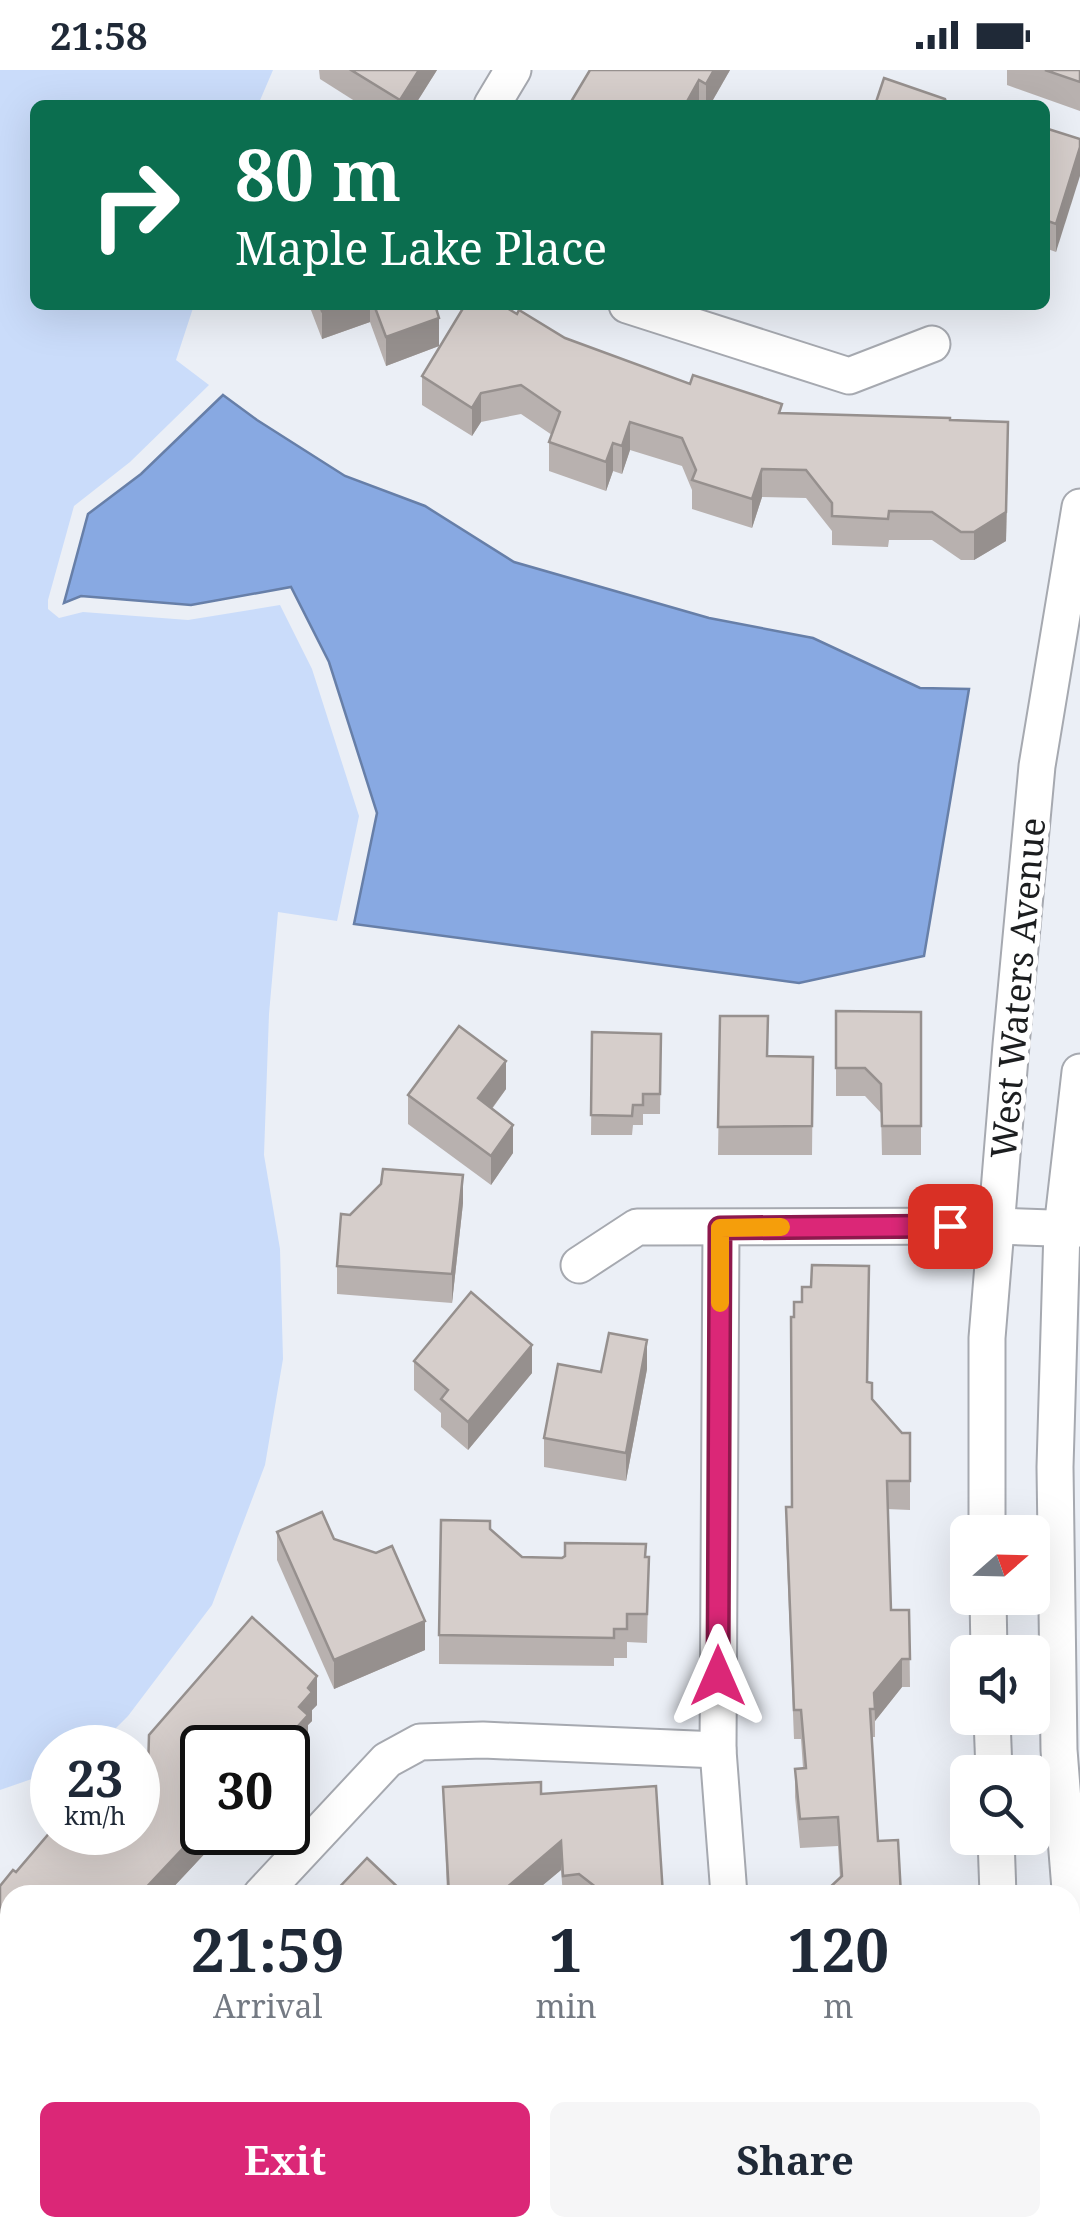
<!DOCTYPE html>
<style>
:root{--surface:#fff;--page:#f6f6f7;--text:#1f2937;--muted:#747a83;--accent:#db2777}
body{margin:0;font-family:"Noto Serif",serif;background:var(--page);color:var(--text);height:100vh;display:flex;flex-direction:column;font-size:38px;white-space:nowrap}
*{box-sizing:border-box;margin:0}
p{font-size:32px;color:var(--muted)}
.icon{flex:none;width:55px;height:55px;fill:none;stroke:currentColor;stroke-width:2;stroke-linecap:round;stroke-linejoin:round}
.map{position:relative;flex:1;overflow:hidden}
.side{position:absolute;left:0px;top:1815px;width:1080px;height:352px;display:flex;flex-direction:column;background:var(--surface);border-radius:30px 30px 0 0;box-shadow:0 10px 40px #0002}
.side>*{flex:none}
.hud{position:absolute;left:30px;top:30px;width:1020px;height:210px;border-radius:15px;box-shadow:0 10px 40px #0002;background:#0b6e4f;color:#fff;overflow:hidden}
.needle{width:65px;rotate:70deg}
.controls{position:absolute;left:950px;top:1445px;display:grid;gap:20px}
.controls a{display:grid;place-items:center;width:100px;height:100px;border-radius:15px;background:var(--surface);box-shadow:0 10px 40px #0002;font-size:50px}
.speed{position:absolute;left:30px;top:1655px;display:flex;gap:20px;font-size:50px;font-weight:700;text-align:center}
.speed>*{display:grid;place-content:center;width:130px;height:130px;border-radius:50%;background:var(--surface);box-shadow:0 10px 40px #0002;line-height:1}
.speed small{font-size:25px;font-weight:400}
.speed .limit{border:5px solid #111;border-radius:15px;background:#fff;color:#111}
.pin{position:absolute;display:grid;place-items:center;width:85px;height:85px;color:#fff;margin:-42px;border-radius:20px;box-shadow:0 5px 15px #0006}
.me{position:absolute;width:110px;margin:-55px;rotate:0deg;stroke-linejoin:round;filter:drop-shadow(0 0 8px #0008)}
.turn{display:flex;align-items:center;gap:35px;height:210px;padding:0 40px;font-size:45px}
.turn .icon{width:130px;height:130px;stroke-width:2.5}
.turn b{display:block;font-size:70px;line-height:85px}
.eta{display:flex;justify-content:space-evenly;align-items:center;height:170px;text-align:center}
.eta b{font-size:60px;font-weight:700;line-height:70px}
.cta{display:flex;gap:20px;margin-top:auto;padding:20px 40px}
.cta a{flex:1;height:115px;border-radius:15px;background:var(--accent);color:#fff;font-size:40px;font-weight:700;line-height:115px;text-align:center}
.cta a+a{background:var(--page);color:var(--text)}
.status{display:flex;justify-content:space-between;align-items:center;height:70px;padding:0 50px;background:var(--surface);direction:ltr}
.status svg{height:28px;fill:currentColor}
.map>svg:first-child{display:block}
</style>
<div class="status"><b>21:58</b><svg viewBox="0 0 49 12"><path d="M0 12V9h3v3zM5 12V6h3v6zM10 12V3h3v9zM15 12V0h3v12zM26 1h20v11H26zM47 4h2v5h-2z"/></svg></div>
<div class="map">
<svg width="1080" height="2167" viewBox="0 0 1080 2167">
<rect width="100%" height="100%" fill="#ebeff6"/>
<!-- green -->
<polygon fill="#cadcfa" points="0,0 273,0 258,35 35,35 35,235 194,235 176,290 209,315 130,392 74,436 48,530 48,539 59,548 83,542 188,550 280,535 312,599 359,746 337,851 278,842 269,944 264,1085 280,1179 283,1289 265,1395 212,1535 128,1646 97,1677 52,1678 52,1702 0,1720"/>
<!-- water -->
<polygon fill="#88a9e2" stroke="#677fa8" stroke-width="2.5" points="223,325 257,350 345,406 425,436 514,492 709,548 813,568 920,618 969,619 924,886 799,913 354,854 377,743 329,592 291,517 191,535 81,526 64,533 88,444 141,404"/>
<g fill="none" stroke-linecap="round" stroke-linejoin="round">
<!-- minor casing -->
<g stroke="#a6a9b0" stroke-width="39">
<g id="minor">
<polyline points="492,35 513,0"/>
<polyline points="627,235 849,306 932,274"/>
<polyline points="1080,1002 1062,1159 1055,1397 1059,1680 1080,1946"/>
<polyline points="721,1158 718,1680 729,1825"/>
<polyline points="579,1195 637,1157 995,1156 1080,1159"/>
<polyline points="987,1462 987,1268 1011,975 1037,696 1080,437"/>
<polyline points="988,1528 989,1582"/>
<polyline points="992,1648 994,1702"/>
<polyline points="996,1768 998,1825"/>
<polyline points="261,1825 387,1690 420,1672 483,1670 718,1680"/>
<polyline points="164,2158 167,2167"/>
<polyline points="1032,2158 1033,2167"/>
<polyline points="627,2167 656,2158"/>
</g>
</g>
<!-- minor -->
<use href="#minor" stroke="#fff" stroke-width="35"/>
</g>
<!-- wall -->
<g fill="#b8b1af">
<polygon points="319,0 437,0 415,35 361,35 320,9"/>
<polygon points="590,0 730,0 710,35 569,35"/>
<polygon points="1007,0 1080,0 1080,41 1007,15"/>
<polygon points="1045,58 1080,69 1056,182 1045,178"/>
<polygon points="309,235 435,235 439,276 386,296 370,252 322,269"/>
<polygon points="517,244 565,268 690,314 782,343 950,350 1008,381 1006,471 974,490 961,490 932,470 889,470 888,477 832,475 832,461 806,428 762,427 752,458 692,439 692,420 682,396 630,380 622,404 613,401 606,421 549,401 549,372 552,365 521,344 481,352 472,366 422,335 422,306"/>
<polygon points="836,941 921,942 921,1085 882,1085 881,1043 865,1026 836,1026"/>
<polygon points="720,946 768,986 813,987 812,1085 718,1085"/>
<polygon points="592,962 661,964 660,1044 643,1044 643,1055 633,1055 632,1065 591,1065"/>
<polygon points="506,1019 492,1039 513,1083 491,1115 408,1054 408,1025"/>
<polygon points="463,1133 452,1233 337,1224 337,1196 350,1145"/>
<polygon points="812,1195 869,1196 867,1312 872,1313 872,1329 902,1363 910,1363 910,1440 887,1439 891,1540 909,1540 910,1617 902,1617 875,1651 875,1667 872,1667 878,1771 898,1770 901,1825 804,1825 804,1824 825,1822 840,1808 838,1776 800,1778 795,1727 795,1699 803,1698 801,1669 794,1669 786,1465 786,1437 792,1437 791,1247 794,1247 794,1232 802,1232 802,1217 811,1217"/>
<polygon points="414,1291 532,1303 468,1380 441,1357 441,1343 414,1320"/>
<polygon points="647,1299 626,1411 544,1397 544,1368 601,1302"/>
<polygon points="490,1459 522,1487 562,1488 649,1487 647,1573 627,1572 627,1588 614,1588 614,1596 439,1594 439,1565"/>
<polygon points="277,1462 334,1469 425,1580 334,1619 277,1490"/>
<polygon points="252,1547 317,1606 317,1635 312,1640 312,1651 308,1655 308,1674 288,1696 288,1678 202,1678 202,1762 225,1762 166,1825 10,1825 10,2158 106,2158 109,2167 0,2167 0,1930 10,1930 0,1922 0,1816 13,1800 16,1802 52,1760 52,1762 138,1762 138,1712 148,1701 149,1665"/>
<polygon points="443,1717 541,1724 663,1825 563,1825 561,1800 531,1825 447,1825"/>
<polygon points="248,2158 417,2158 390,2167 370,2167 369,2165 364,2167 251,2167"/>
</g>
<!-- shaded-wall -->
<g fill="#96908e">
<polygon points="419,0 437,0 415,35 400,35 400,30"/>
<polygon points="714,0 730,0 710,35 706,35 706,14"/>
<polygon points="699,10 699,35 685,35"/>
<polygon points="1080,77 1080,106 1056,182 1056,154"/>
<polygon points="338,235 370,235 370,252 322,269 322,241"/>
<polygon points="439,248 439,276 386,296 386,267"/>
<polygon points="481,323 481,352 472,366 472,338"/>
<polygon points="630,352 630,380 622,404 622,376"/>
<polygon points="613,373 613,401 606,421 606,392"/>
<polygon points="1008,381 1006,471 974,490 974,462"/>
<polygon points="762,399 762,427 752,458 752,429"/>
<polygon points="506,991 506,1019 478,1057 478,1028"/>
<polygon points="513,1055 513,1083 491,1115 491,1086"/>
<polygon points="463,1105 463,1133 452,1233 452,1204"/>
<polygon points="647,1270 647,1299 626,1411 626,1383"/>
<polygon points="532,1275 532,1303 468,1380 468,1352"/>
<polygon points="425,1551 425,1580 334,1619 334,1590"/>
<polygon points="902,1589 902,1617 875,1651 874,1623"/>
<polygon points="317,1606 317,1635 312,1640 312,1651 308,1655 308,1674 288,1696 288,1678 278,1678 308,1618"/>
<polygon points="202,1758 202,1762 225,1762 166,1825 139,1825"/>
<polygon points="561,1771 561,1800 531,1825 498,1825"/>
<polygon points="20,2158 43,2158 43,2167 0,2167 0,2164"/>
<polygon points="309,2158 369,2158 369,2165 364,2167 282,2167"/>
<polygon points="372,2158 417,2158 390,2167 372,2167"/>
</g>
<!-- building -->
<g fill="#d6cecb" stroke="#96908e" stroke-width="2.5">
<polygon points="351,0 419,0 400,30"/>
<polygon points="590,0 714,0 706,14 699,10 685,35 569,35"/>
<polygon points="1045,0 1080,0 1080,12"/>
<polygon points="884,8 945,29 947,35 875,35"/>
<polygon points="1045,58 1080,69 1080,77 1056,154 1045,150"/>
<polygon points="320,235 338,235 322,241"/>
<polygon points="374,235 435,235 439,248 386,267"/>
<polygon points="465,235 502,235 517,244 519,240 565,268 690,314 693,305 782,334 779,343 950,348 950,350 1008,352 1006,442 974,462 961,462 932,442 889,441 888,449 832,446 832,433 806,400 762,399 752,429 692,410 696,400 682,368 630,352 622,376 613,373 606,392 549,372 560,342 521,315 481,323 472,338 422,306"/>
<polygon points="836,941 921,942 921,1056 882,1056 881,1014 865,998 836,998"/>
<polygon points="720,946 768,946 767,986 813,987 812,1056 718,1057"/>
<polygon points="459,956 506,991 478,1028 513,1055 491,1086 408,1025"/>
<polygon points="592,962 661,964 660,1024 643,1024 643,1035 633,1035 632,1046 591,1045"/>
<polygon points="383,1099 463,1105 452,1204 337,1196 341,1144 350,1145 381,1114"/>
<polygon points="812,1195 869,1196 867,1312 872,1313 872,1329 902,1363 910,1363 910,1411 887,1411 891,1540 909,1540 910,1589 902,1589 874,1623 875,1639 870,1639 878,1771 898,1770 901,1825 804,1825 804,1824 825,1822 842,1806 838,1747 800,1749 795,1699 806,1698 801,1640 794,1640 786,1437 792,1437 791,1247 794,1247 794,1232 802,1232 802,1217 811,1217"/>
<polygon points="471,1222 532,1275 468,1352 441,1329 448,1320 414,1291"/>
<polygon points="609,1263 647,1270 626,1383 544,1368 558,1294 601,1302"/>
<polygon points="322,1442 334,1469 376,1483 392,1476 425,1551 334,1590 277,1462"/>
<polygon points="441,1450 490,1451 490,1459 522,1487 562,1488 565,1486 565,1473 646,1474 645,1487 649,1487 647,1544 627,1544 627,1559 614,1559 614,1568 439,1565"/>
<polygon points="252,1547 317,1606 308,1618 312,1622 299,1637 308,1645 278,1678 202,1678 202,1758 139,1825 10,1825 10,1902 0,1894 0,1816 13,1800 16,1802 52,1760 52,1762 138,1762 138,1712 148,1701 149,1665"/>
<polygon points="541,1712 541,1724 656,1716 663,1825 606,1825 579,1804 563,1806 561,1771 498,1825 449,1825 443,1717"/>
<polygon points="367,1788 406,1825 332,1825"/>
<polygon points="0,1930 10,1930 10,2158 20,2158 0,2164"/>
<polygon points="40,2158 106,2158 109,2167 36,2167"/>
<polygon points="258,2158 309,2158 282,2167 261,2167"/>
<polygon points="762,2158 851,2158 860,2167 752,2167"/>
</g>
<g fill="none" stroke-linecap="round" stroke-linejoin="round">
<!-- route casing -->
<g stroke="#8e194d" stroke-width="25">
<polyline id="route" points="718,1606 720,1158 950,1156"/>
</g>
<!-- route -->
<use href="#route" stroke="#db2777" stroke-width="18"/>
<!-- slow -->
<polyline stroke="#f59e0b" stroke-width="18" points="720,1233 720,1158 781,1157"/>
</g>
<g text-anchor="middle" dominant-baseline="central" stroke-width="10" stroke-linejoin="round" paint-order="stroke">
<!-- street labels -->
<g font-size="35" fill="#1b1d1f" stroke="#fff">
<text transform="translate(1017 918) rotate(-85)">West Waters Avenue</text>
</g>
</g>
</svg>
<div class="controls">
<a><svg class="needle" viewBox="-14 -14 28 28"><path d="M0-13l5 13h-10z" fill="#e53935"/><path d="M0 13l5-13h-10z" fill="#747a83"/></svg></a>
<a><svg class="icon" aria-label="sound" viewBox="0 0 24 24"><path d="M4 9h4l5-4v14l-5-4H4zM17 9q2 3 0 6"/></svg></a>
<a><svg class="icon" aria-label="search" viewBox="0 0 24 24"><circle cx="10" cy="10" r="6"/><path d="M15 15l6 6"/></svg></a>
</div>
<div class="speed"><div>23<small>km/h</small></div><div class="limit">30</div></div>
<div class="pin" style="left:950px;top:1156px;background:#d93025"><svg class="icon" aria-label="arrive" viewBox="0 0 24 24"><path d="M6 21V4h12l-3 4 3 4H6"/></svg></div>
<svg class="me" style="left:718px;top:1606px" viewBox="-20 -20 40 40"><path d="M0-17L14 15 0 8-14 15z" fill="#db2777" stroke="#fff" stroke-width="4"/></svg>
<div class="hud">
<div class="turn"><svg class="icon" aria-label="right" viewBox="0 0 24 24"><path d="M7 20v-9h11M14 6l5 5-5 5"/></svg><div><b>80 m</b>Maple Lake Place</div></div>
</div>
<section class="side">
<div class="eta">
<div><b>21:59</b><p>Arrival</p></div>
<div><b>1</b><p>min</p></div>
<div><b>120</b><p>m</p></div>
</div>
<div class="cta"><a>Exit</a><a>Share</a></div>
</section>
</div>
